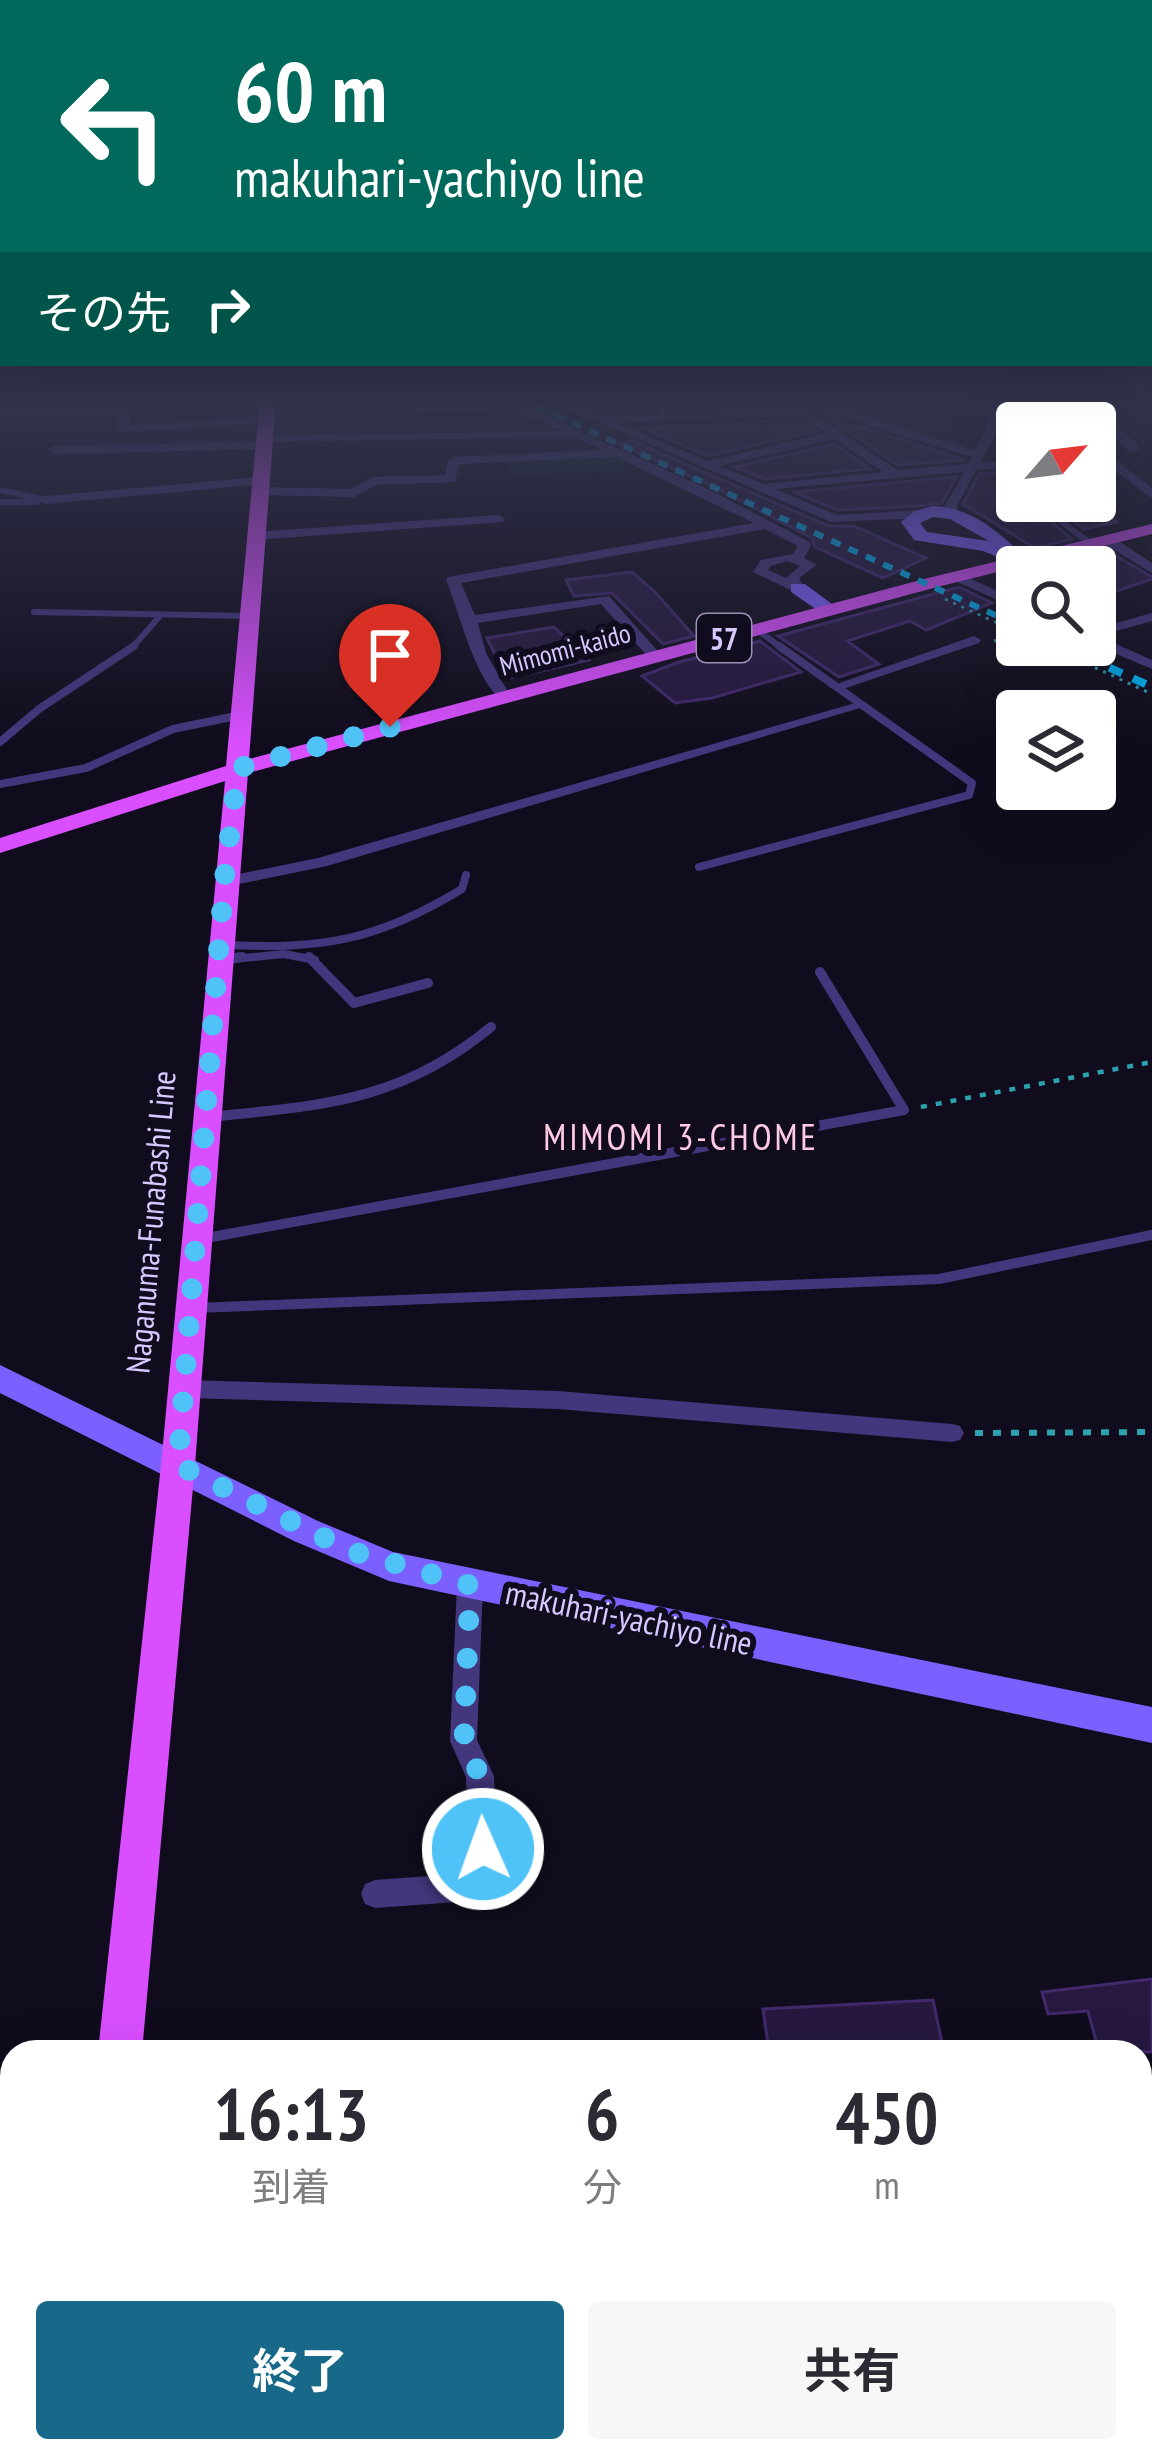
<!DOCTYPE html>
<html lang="ja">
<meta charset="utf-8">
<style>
:root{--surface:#fff;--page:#f7f7f7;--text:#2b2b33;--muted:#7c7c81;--accent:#186989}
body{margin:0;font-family:"PT Sans Narrow","Noto Sans JP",sans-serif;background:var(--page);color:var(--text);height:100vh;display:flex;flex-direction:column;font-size:45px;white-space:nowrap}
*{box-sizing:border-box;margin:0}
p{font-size:39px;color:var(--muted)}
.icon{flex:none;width:66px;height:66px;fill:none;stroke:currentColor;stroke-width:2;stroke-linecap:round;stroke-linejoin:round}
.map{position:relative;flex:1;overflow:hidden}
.side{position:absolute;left:0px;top:2040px;width:1152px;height:423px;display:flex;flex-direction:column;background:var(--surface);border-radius:36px 36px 0 0;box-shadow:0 12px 48px #0002}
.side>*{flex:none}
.guide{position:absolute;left:0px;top:0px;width:1152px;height:366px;box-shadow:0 12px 48px #0002;background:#00695c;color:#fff;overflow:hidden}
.needle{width:78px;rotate:62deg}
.controls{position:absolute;left:996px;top:402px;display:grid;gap:24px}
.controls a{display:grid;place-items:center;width:120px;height:120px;border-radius:12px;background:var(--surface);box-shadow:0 12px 48px #0002;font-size:60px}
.pin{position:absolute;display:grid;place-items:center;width:102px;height:102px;color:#fff;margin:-123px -51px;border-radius:50% 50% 50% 0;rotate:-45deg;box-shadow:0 0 12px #0007}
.pin .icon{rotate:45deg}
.me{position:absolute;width:132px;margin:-66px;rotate:358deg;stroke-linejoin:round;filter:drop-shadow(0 0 9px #0008)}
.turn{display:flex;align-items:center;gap:42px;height:252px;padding:0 36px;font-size:54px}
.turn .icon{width:156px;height:156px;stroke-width:2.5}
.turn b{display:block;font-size:84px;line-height:102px}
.then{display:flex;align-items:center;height:114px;padding:0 36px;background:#0003;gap:24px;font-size:45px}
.eta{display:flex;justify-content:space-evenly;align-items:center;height:204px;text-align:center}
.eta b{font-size:72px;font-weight:700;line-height:84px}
.action{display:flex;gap:24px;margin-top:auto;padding:24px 36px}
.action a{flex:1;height:138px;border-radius:12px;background:var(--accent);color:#fff;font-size:48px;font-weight:700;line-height:138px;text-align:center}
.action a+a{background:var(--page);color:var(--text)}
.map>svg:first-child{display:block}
</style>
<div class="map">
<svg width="1152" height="2462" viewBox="0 0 1152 2462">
<rect width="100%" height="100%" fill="#110c1d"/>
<!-- green -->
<polygon fill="#0f2427" points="616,455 631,462 624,465 626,471 509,475 507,460"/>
<!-- building -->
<g fill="#26183e" stroke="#41296b" stroke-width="3">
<polygon points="825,416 965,460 898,465"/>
<polygon points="801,420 816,431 708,456 642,428"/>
<polygon points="632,441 829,526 854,526 926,558 883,578 815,547 812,538 712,486 621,445"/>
<polygon points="834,444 870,469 765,479 734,467"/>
<polygon points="1005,472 1017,487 1017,501 1026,501 1072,539 1035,548 963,504 979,474"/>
<polygon points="956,477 942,503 917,506 838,510 793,492"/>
<polygon points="1086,501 1117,522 1084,529 1047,502"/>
<polygon points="1106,550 1152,577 1152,579 1111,593 1095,584 1095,567 1069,567 1059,561"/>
<polygon points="632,572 654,591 694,636 663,644 612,593 574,596 566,580"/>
<polygon points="959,587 992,603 926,630 910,621 847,641 879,664 839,677 778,636"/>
<polygon points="554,627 589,660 507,679 487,638"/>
<polygon points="760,641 801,672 712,698 675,703 642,676 679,662"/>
<polygon points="1152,1979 1152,2052 1099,2052 1088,2011 1048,2014 1042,1992"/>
<polygon points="933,2000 944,2052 866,2052 865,2048 769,2052 763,2009"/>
</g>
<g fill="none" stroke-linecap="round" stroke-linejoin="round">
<!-- path-far2 -->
<g stroke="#2ca2af" stroke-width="3" stroke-dasharray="3 6" stroke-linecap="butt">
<polyline points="945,599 1017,632"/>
<polyline points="994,641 1017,634"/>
<polyline points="1046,645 1152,694"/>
</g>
<!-- path-far1 -->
<polyline stroke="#2ca2af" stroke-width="4.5" stroke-dasharray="6 9" stroke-linecap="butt" points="921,1107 1152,1062"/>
<!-- path -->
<polyline stroke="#2ca2af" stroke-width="6" stroke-dasharray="8 10" stroke-linecap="butt" points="975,1433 1152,1432"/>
<!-- lane-far2 -->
<g stroke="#44367d" stroke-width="6">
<polyline points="663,399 663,419"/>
<polyline points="417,410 513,406"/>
<polyline points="600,420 800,413"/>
<polyline points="263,439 576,434"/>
<polyline points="0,490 46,500"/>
<polyline points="1033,501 1090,543"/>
<polyline points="0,502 37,502"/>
<polyline points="34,612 248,616"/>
<polyline points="756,629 783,649"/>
<polyline points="131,649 159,617"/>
</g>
<!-- lane-far1 -->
<g stroke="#44367d" stroke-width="8">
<polyline points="0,742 39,709 134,646"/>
<polyline points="0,784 86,768 173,729 241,715"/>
<polyline points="699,867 969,795 972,783 779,646"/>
<path d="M223,945C322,949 375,942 462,889L466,875"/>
<polyline points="222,960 284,954 315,960"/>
</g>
<!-- lane -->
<g stroke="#44367d" stroke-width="10">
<polyline points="309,957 354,1003 428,983"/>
<polyline points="222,960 242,957"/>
<path d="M210,1117C323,1105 400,1102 491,1027"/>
<polyline points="201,1239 904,1110 820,972"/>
<polyline points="195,1308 939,1279 1152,1235"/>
</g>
<!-- street -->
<g fill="#44367d" fill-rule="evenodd">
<path d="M493,399H508L710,490L810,542L811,545L804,558L817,565L799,578L805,588L793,591L753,572L761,560L793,554L798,546L765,529L461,583L475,615L609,596L662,656L650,659L601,604L478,623L486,653L511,697L504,701C475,683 460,613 446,580L448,577L754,523L616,457L459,464L455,482L376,485L354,497L258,495L252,491L258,487L351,489L373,477L445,475L448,461L454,457L602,450ZM787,561L800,566L786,578L768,570L771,566Z"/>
<path d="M545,399H560L708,461L827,433L783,403V399H808L975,450L985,432L991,399H1003L997,432L980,463L1017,459V467L976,470L957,506L958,513L952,517L946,513L945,506L964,472L775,489L837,515L922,510L928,514L922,518L831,522ZM797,403L972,457L968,464L897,470ZM835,439L883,472L764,484L719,466Z"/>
<polygon points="1075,399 1087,399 1138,445 1138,451 1130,451"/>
<polygon points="1138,399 1151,399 1152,408"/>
<polygon points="0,411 126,411 132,414 129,425 265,417 271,420 265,423 122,432 116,429 119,417 0,417"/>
<polygon points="266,442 268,445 262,449 54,454 48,450 54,446"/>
<polygon points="1095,450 1102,450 1152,488 1152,498 1095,456"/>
<polygon points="259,477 265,481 263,484 46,504 40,500 46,496"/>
<polygon points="499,515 505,519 503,522 254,540 248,536 254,532"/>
<polygon points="1101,536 1111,536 1152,563 1152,573 1101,542"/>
<polygon points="956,572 1017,600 1017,609 951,579 949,576"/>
<polygon points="1152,613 1152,621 1098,636 1152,660 1152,669 1095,645 1095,629"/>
<polygon points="974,636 981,640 979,643 840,690 828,687"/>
<polygon points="855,703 867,706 327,866 224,887 216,882 224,877 318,858"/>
<polygon points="184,1380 558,1391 952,1424 960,1426 964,1433 960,1440 952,1442 558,1409 184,1398 176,1395 173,1389 176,1383"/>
<polygon points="470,1574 479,1577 483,1585 477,1740 494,1776 498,1886 494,1896 484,1900 375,1908 365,1904 361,1894 365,1884 375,1880 469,1873 466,1777 450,1741 457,1585 461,1577"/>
</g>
<!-- secondary -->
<g fill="#7c5fff" fill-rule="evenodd">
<path d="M933,506C975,508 1001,535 1029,560L1020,566L983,551L914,540L901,522L915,511ZM933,517L950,519L989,541L927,532L920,523Z"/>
<polygon points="791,584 805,584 840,610 823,614 791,592"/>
<polygon points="0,1365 318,1521 393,1552 1152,1707 1152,1743 389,1581 294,1541 0,1393"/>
</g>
<!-- primary -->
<g fill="#d94fff" fill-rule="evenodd">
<polygon points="260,399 276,399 249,759 928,578 1152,524 1152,534 941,586 248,773 195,1465 142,2052 98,2052 161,1465 225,781 0,853 0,838 226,766"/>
<polygon points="56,2451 106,2451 105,2462 55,2462"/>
</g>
<!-- rail-far1 -->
<g stroke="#00b4f3" stroke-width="6" stroke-dasharray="10 9" stroke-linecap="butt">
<polyline points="520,399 1017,625"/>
<polyline points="1061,645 1069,649"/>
</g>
<!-- rail -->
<polyline stroke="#00b4f3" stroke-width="8" stroke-dasharray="14 12" stroke-linecap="butt" points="1062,646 1152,687"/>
</g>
<!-- sky -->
<linearGradient id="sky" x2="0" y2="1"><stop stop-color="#090710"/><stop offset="0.54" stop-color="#32344c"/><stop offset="1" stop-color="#32344c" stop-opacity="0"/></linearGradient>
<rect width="1152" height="744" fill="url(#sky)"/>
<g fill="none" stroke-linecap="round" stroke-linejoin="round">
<!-- route -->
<polyline stroke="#4fc3f7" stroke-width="21" stroke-dasharray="0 37.8" points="390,727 238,768 224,882 178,1465 351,1551 470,1585 464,1741 480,1776 483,1849"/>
</g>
<g text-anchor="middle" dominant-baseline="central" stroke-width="12" stroke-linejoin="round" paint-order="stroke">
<!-- far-street labels -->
<g font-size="27" fill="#d7c8ff" stroke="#110c1d">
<text transform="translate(565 649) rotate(-15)">Mimomi-kaido</text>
</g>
<!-- shield labels -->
<rect fill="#110c1d" stroke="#9c90bb" stroke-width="3" x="697" y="614" width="54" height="48" rx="9"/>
<g font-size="30" font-weight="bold" fill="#d7c8ff">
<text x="724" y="638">57</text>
</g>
<!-- street labels -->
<g font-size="33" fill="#d7c8ff" stroke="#110c1d">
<text transform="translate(150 1222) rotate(-85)">Naganuma-Funabashi Line</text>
<text transform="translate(629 1617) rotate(12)">makuhari-yachiyo line</text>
</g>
<!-- neighbourhood labels -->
<g font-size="36" letter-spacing="3" fill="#ffcae3" stroke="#110c1d">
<text x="681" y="1136">MIMOMI 3-CHOME</text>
</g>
</g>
</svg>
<div class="controls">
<a><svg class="needle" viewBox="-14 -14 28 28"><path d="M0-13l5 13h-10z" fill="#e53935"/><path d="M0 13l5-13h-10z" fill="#7c7c81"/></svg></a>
<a><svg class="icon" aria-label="search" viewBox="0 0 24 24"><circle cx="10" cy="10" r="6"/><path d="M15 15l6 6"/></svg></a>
<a><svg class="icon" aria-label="layers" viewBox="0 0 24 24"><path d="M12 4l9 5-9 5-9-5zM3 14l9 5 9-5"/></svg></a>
</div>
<div class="pin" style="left:390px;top:727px;background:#d93025"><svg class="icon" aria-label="arrive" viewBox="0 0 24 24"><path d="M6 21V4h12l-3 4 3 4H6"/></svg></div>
<svg class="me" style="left:483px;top:1849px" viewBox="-20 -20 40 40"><circle r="17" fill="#4fc3f7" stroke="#fff" stroke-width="3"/><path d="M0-11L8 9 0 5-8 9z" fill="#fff"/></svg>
<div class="guide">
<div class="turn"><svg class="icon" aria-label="left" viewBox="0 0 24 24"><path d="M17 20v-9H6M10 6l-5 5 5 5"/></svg><div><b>60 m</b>makuhari-yachiyo line</div></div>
<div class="then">その先<svg class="icon" aria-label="right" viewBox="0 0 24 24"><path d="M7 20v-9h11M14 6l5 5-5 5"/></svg></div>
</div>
<section class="side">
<div class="eta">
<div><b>16:13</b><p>到着</p></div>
<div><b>6</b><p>分</p></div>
<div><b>450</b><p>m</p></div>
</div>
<div class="action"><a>終了</a><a>共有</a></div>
</section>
</div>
